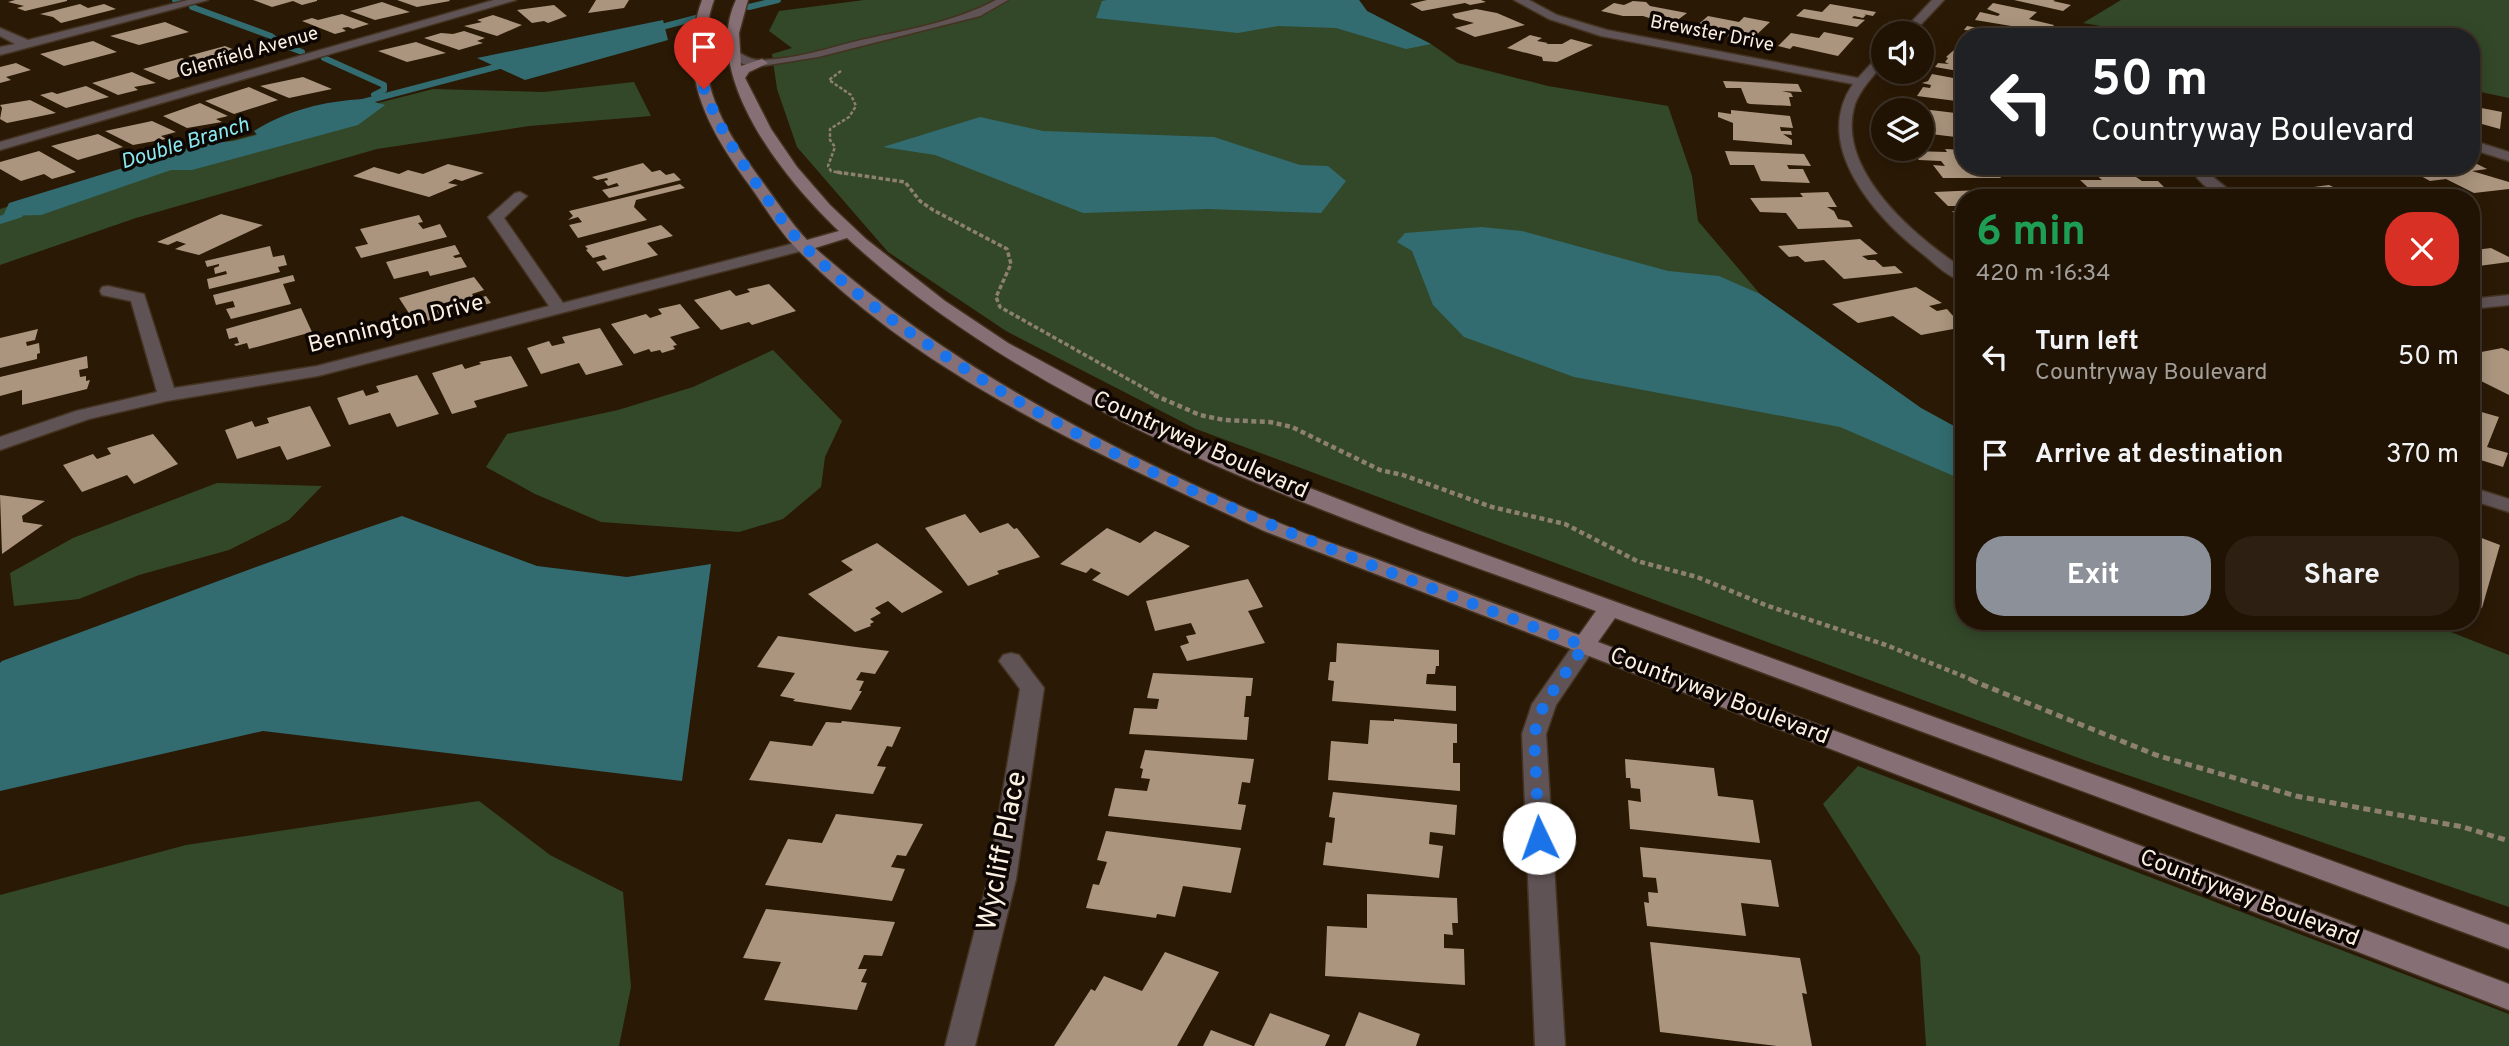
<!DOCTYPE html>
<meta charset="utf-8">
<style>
:root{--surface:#201304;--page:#2d2013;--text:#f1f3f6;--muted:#a29e9a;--line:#3d3226;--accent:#8c9099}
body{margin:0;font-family:Overpass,sans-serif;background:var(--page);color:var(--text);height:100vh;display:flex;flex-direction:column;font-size:26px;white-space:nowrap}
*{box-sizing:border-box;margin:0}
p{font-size:23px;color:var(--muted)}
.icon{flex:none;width:38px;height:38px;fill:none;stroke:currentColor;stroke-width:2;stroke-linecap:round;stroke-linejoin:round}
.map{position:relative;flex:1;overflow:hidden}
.sheet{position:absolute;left:1955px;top:189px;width:525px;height:441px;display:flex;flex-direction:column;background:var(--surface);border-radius:28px;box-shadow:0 4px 18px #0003,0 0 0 2px var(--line)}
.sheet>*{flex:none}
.hud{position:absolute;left:1955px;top:28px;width:525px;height:147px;border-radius:28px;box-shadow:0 4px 18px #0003,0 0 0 2px var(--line);background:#202124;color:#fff;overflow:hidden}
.fabs{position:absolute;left:1871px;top:21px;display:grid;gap:14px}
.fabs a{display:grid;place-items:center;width:63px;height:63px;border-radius:50%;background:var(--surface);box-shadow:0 4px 18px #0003,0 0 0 2px var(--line);font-size:35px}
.pin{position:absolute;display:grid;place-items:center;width:60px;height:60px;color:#fff;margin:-72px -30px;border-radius:50% 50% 50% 0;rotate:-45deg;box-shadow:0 0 7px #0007}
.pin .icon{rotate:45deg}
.me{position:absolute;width:77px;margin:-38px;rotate:357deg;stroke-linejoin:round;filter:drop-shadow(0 0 5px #0008)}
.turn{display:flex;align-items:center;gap:24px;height:147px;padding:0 21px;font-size:32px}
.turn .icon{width:91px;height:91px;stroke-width:2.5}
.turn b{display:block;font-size:49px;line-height:60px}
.round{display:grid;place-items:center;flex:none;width:74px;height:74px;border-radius:28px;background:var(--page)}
.headline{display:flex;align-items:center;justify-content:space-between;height:119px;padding:0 21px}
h1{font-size:42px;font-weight:700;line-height:52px;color:#1e9e55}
.primary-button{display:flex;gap:14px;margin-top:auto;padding:14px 21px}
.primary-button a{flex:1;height:80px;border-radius:28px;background:var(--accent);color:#fff;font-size:28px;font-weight:700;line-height:80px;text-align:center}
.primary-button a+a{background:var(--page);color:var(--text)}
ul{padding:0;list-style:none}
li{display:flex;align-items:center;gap:21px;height:98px;padding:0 21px}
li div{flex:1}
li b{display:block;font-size:26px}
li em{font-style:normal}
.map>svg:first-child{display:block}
</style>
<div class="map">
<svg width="2509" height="1046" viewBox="0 0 2509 1046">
<rect width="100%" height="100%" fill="#2a1905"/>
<!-- green -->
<g fill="#334829">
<polygon points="864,0 1359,0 1367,11 1431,44 1458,63 1548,86 1668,106 1692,176 1698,221 1760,294 1921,408 1963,431 1964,621 2423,621 2509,655 2509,907 2084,760 1196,429 1006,331 888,252 797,147 777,89 772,54 792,48 769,31 779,11"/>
<polygon points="2121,0 2509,0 2509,98 2471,90 2471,37 2165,37 2083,23"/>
<polygon points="634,82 651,116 529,126 377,149 136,218 0,265 0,209 167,157 433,89 544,92"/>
<polygon points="773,350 842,421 825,457 821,487 783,519 739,532 601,522 535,494 486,467 507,434 618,410 693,387"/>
<polygon points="217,483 322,486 289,520 229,550 139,575 79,599 14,606 10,573 73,538"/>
<polygon points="1858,766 2509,1014 2509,1046 1926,1046 1920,956 1823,804"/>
<polygon points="479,801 550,855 623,892 631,987 619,1046 0,1046 0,895 186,845"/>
</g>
<!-- water -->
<g fill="#326c70">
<polygon points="1107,0 1359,0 1367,11 1431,44 1406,49 1336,28 1278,26 1238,33 1096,18 1102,1"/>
<polygon points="663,20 668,40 525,80 477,58"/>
<path d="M364,99L385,105L358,125L192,170H171L41,215L3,216L9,203L201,144L234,141L257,135L254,131C287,110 325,101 364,99Z"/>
<polygon points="980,117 1043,131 1214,137 1300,165 1328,166 1346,181 1321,213 1207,209 1083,213 935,155 883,147"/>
<polygon points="1481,227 1522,231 1668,271 1719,276 1760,294 1921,408 1963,431 1963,480 1840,427 1574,377 1464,337 1433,305 1412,251 1397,242 1405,233"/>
<path d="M402,516L537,566L627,577L711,564L682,781L263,731L0,791V663L2,661C136,613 268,560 402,516Z"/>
</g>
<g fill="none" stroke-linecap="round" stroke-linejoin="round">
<!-- stream-far1 -->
<g stroke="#326c70" stroke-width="6">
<polyline points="175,0 178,1"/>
<polyline points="192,7 271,36 281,44 302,52"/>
<polyline points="749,7 778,0"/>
<polyline points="654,29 696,18"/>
<polyline points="324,58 384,85 384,90 374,95"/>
<polyline points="359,103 507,64"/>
</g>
<!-- stream -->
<polyline stroke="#326c70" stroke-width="8" points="0,220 19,214"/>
</g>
<!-- building -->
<g fill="#ab957e">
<polygon points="15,0 67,0 67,1 25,11 17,8 24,6 8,2"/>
<polygon points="253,0 317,0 317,1 302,5 293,1 272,7"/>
<polygon points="397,0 449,0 450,1 417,7"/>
<polygon points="596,0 629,0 624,8 588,13"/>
<polygon points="1427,0 1481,0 1486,2 1470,5 1465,3 1422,11 1410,4"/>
<polygon points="2014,0 2055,0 2053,1 2071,5 2063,11"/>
<polygon points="1633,1 1646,2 1650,6 1687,13 1671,25 1643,16 1623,16 1601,11 1614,3 1624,5"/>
<polygon points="382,2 410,12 375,20 350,11"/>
<polygon points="1993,3 2037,12 2029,19 2054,25 2048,32 1975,20 1980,12 1998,16 2000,14 1987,9"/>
<polygon points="80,4 88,8 104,4 116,9 61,23 53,17 40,14"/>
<polygon points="1830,4 1876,12 1873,16 1863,14 1866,15 1863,18 1854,16 1852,18 1865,20 1857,27 1796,16 1804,9 1822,12"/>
<polygon points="554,5 567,16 548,23 544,21 532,23 517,10"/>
<polygon points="1476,9 1497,13 1525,25 1475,37 1455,28 1474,23 1455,18 1452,14"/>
<polygon points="342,14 369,24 353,29 348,27 342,28 346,31 335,34 302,21 312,18 318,20"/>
<polygon points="493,15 522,25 497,36 464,26 482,22 477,20"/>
<polygon points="1708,16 1739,22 1744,17 1770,22 1750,41 1726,36 1732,31 1725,29 1721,33 1694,28"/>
<polygon points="165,22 189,32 139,45 110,36"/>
<polygon points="1967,26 2010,33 2016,34 2015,37 1964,37 1968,32 1974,31 1964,30"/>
<polygon points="464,31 485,38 477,41 483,43 459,50 424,38 441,33 453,34"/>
<polygon points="1824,32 1854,38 1838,56 1793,46 1790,49 1778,46 1791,33 1819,38"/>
<polygon points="1530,35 1542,38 1537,41 1548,43 1546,44 1562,44 1571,39 1593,45 1557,62 1543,61 1542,57 1507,48"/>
<polygon points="93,41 117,52 64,66 40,54"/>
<polygon points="416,42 446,53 407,62 378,51"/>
<polygon points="225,46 252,57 210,65 188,56"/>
<polygon points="1954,50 1964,51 1964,72 1935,67 1938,63 1949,64 1945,62 1948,58 1946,57"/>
<polygon points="182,58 205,68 169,80 143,69"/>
<polygon points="16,63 31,70 6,77 11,80 0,83 0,67"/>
<polygon points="132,72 156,83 134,87 138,90 118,95 92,83"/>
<polygon points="1932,74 1964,80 1964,102 1917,96 1923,87 1930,88 1931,85 1922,83 1928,81"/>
<polygon points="303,77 332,89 289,98 260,86"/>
<polygon points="1723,81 1798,84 1802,92 1782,91 1791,93 1793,97 1789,97 1791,106 1750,104 1747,103 1741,88 1726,88"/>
<polygon points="86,86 109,97 66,108 40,95 52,92 57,94"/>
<polygon points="249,87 278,100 234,114 205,101"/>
<polygon points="30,100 56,113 7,123 0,119 2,108 0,105"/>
<polygon points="200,103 228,116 216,119 222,122 187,128 163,116"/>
<polygon points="2471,106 2502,112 2500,129 2471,121"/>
<polygon points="1922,109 1964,114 1964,138 1922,133"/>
<polygon points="1731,110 1790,116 1793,128 1780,127 1781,131 1791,131 1792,135 1783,134 1792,140 1792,145 1733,140 1733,123 1718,117 1718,112 1731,114"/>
<polygon points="152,121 176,132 161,136 166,139 133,145 105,131"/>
<polygon points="98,134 123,147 78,160 51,146"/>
<polygon points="1945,149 1964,150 1964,166 1992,166 2001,178 1943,178 1933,165 1945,166 1941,161 1919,160 1912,153 1914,153 1912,151 1947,152"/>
<polygon points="39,151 76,172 52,179 44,174 21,181 0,169 0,162"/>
<polygon points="1725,151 1804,154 1811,166 1787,165 1789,169 1803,169 1810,183 1761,181 1754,165 1730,165"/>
<polygon points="2471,161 2487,169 2472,171 2509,182 2509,189 2474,193 2446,179 2430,181 2419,175 2411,176 2393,167 2471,166"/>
<polygon points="643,163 652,172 660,170 666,175 674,173 681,180 609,198 602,190 619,186 617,183 608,186 604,181 608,180 607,178 597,180 592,177"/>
<polygon points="448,164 484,173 462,181 455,179 448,183 458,185 429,197 353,176 374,167 399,174 408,170 423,174"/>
<polygon points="2086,166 2143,166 2148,171 2137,171 2148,176 2136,177 2142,181 2158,181 2171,194 2095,194 2080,180 2102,180"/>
<polygon points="680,184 685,188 636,200 634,207 647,220 578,238 569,225 582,222 578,217 568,220 573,216 569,211"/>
<polygon points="2329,185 2356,198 2306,198 2291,190"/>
<polygon points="1981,190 1993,198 1964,198 1964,223 1952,211 1961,211 1956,206 1948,206 1934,192"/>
<polygon points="1828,192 1837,207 1827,207 1834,211 1838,219 1849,221 1853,227 1798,229 1786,213 1760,212 1750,198 1803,197 1800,193"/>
<polygon points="221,214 263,225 199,255 175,249 186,244 177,241 168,245 157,242"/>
<polygon points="419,215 423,222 418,223 423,229 440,224 447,237 361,258 355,247 368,244 360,229"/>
<polygon points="661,225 673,236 647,243 658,255 603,271 596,262 607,259 604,255 593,258 586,250 588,249 585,246"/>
<polygon points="1860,239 1878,254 1862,256 1868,260 1875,260 1883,267 1895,266 1903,273 1844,279 1824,260 1805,262 1798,256 1789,257 1778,246"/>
<polygon points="455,245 460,254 453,256 455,258 461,257 467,267 430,276 428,271 394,279 386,262"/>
<polygon points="270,246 273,257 284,255 287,265 278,267 280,272 209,289 207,279 227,274 226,271 215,274 214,268 219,266 219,264 207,267 205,261"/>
<polygon points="2471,247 2475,250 2491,248 2509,257 2509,262 2471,267"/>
<polygon points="293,275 295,281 283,284 291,304 231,319 226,309 235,307 233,301 216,305 213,295"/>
<polygon points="474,277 484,290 472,294 475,299 486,296 491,303 416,324 399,298"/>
<polygon points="769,284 796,311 752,325 749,322 721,330 694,300 730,290 736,296 750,292 747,289"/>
<polygon points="1916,287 1942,303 1929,306 1937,311 1947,309 1954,317 1964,315 1964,327 1921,335 1893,316 1858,323 1832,304"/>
<polygon points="680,304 700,328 670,337 677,345 673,346 675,349 662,353 660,350 651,352 649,349 634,354 611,324 646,314 650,318 662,314 658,309"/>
<polygon points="301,308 312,332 249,349 247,343 236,346 234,344 239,343 237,337 229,339 226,329"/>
<polygon points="600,328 623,365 586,375 579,363 541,374 527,348 549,341 552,346 565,343 562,337"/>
<polygon points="38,329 35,340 26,342 27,346 39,343 40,353 37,354 37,359 0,368 0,338"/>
<polygon points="2502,348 2509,351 2509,395 2471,376 2471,360 2477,358 2473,356 2478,355 2476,353"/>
<polygon points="87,356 88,368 79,370 80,377 86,376 86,381 90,380 87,389 22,405 22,390 0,396 0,377"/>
<polygon points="511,356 528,386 474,401 477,407 452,414 432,373 462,364 465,369 481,364 479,362"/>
<polygon points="417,375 439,414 397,427 390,413 349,425 337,398 363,390 366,396 379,392 376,386"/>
<polygon points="310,406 331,446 287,460 280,446 237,459 225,430 252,421 255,427 269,423 267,418"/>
<polygon points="2471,409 2499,417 2487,447 2508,453 2503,467 2471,457"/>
<polygon points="153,434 178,464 134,484 127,475 82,492 63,465 93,454 97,459 111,454 107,448"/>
<polygon points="0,495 45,501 22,516 23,522 43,525 2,554"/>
<polygon points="965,514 980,533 1008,523 1014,529 1017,528 1040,557 997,571 999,574 968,586 925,528"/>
<polygon points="1107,528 1140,543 1155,531 1190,546 1128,596 1092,580 1101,573 1091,568 1086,573 1060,564"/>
<polygon points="2471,534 2500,545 2482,608 2471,604"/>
<polygon points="877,543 943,592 902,613 888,601 875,608 881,613 870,619 874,622 870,624 871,626 855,632 808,594 853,570 841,561"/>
<polygon points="1248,579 1263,607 1248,611 1265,643 1187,661 1180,646 1189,643 1186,636 1196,634 1191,623 1155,631 1146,601"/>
<polygon points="778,636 856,647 889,651 875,674 861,672 856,680 864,681 859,691 862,691 851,710 793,701 795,699 780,696 795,673 757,667"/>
<polygon points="1337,643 1439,650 1439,666 1436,666 1435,674 1427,674 1426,684 1456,686 1456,711 1332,701 1334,681 1328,680 1330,662 1336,662"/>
<polygon points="1153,673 1253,678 1251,696 1246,696 1244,717 1249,717 1247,740 1129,734 1134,708 1157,709 1159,699 1147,698"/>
<polygon points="1394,719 1457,724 1457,743 1453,743 1453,763 1460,763 1460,791 1328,780 1331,741 1368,744 1370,720 1394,721"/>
<polygon points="842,721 901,727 892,747 887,746 877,766 886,767 873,794 749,780 770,741 812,746 826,722 841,723"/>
<polygon points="1145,750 1254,759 1250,783 1242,782 1238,804 1246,805 1241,830 1108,816 1115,788 1147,791 1150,779 1141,778 1143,769 1140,768"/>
<polygon points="1625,759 1714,768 1718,796 1753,800 1760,843 1630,829 1628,800 1641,802 1640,789 1631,788 1630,778 1626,778"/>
<polygon points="1333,792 1457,805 1455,835 1430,832 1429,844 1443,846 1439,878 1323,865 1326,842 1332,843 1335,818 1329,817"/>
<polygon points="836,814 923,824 906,856 897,855 891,867 905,869 892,901 765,885 788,839 822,843"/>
<polygon points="1106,831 1241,848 1231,893 1183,886 1175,917 1157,914 1156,918 1086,908 1093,884 1099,885 1107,862 1097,860"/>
<polygon points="1640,847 1771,860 1779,907 1741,903 1746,936 1647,926 1644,902 1649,903 1648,892 1658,893 1656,878 1643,877"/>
<polygon points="1367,894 1457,898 1458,923 1452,923 1453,935 1444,934 1444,948 1464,949 1465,985 1325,976 1327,926 1367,928"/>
<polygon points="766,909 895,922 882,956 864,955 858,969 867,969 861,982 867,983 857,1010 764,1000 781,962 743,958"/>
<polygon points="1650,942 1800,958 1807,994 1802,993 1812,1046 1777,1046 1660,1032"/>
<polygon points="1165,952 1219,972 1177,1046 1054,1046 1091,989 1095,991 1104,976 1142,991"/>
<polygon points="1359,1012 1420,1034 1416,1046 1345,1046"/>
<polygon points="1270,1013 1330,1035 1325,1046 1254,1046"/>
<polygon points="1211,1030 1253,1046 1203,1046"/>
</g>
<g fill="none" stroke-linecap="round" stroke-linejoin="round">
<!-- lane casing -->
<g stroke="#433320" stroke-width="3">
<path id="lane" d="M996,0H1008L980,16L818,57L762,66L743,64L730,54L735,51C744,54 749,60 760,60C793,60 829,48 861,40C907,30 954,22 996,0Z"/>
</g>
<!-- street casing -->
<g stroke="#433320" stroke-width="3">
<g id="street">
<polygon points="188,0 208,0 0,55 0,47 15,44 0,36 0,28 28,40"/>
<polygon points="494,0 516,0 0,150 0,142"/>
<path d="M1514,0H1529L1557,15L1607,30L1858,78L1879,55L1883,54V65C1872,77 1861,89 1855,104C1834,170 1917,238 1964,269V282C1949,278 1935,264 1924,255C1877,219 1810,146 1853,84L1601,36L1549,19Z"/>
<polygon points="1932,0 1944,0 1913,33 1901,33"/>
<polygon points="2471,140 2509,152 2509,161 2471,149"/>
<path d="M2190,166H2204L2207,172L2239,198C2218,198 2199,186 2190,166Z"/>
<polygon points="520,192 527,196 504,218 563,303 803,241 811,246 809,249 318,376 167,401 89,419 0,450 0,437 76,411 157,392 131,301 102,295 100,291 102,287 108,286 144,294 174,388 317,366 549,306 488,217 515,193"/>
<polygon points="2509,295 2509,305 2471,309 2471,299"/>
<polygon points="2471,487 2509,499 2509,512 2471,500"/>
<polygon points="1584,638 1592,641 1596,646 1556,705 1546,734 1565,1046 1535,1046 1522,734 1532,704 1576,641"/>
<polygon points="1011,653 1019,655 1044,688 1016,879 975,1046 945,1046 988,879 1020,689 999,661 1003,655"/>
</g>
</g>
<!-- secondary casing -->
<g stroke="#433320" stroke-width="3">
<path id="secondary" d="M702,0H714C689,73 721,126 764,184C778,203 791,223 807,240L839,231C786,181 700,76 736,0H748L739,33L741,66L762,59L768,63L749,72L745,78L771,129L797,167L830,205L866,239L945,301L1008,343L1141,415L1279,476L1420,531L2509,925V949L1615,618L1598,642L2509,984V1010L1264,531C1103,456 923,378 797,249C779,231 765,207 750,186C707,128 676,72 702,0ZM847,238C1049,424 1342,518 1596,611L1579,635C1512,610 1444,585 1376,559C1343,547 1309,536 1277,522C1112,451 950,368 815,248Z"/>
</g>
<!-- path-far3 -->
<polyline stroke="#8e806f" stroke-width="2.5" stroke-dasharray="3.5 2" stroke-linecap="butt" points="841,71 829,80 851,95 856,106 849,117 830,129 830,140 835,147 828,166 831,171 845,174"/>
<!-- path-far2 -->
<polyline stroke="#8e806f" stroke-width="3.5" stroke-dasharray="4.5 2.5" stroke-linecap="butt" points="837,172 905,182 920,201 933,210 1007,249 1011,264 996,297 1000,307 1158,396"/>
<!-- path-far1 -->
<polyline stroke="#8e806f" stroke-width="4.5" stroke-dasharray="5 3.5" stroke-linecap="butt" points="1154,395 1200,415 1224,420 1270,422 1292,427 1380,470 1403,475 1492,507 1565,524 1637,561 1697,577 1768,606 1886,645 1975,681"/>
<!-- path -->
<polyline stroke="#8e806f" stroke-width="5" stroke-dasharray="7 4.5" stroke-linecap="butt" points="1971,680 2156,755 2296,796 2463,827 2509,841"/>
<!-- lane -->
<use href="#lane" fill="#605355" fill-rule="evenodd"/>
<!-- street -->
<use href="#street" fill="#605355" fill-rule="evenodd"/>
<!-- secondary -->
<use href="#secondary" fill="#877075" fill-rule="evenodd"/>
</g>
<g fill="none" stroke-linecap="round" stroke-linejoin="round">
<!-- route -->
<path stroke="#1a73e8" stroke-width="12" stroke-dasharray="0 21.6" d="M704,89C721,133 741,162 768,200C779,216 790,232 804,246C853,295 909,333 967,370C1159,492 1372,565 1584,646L1544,704L1534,734L1539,838"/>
</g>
<g text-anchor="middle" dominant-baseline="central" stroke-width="7" stroke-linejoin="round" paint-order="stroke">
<!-- far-street labels -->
<g font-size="19" fill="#fcf0e3" stroke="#0d0602">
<text transform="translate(1712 34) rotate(11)">Brewster Drive</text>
<text transform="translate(249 53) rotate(-16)">Glenfield Avenue</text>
</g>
<!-- far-water labels -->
<g font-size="21" font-style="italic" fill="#89e8f0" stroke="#0d0602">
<text transform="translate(185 144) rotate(-17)">Double Branch</text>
</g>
<!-- street labels -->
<g font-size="23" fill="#fcf0e3" stroke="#0d0602">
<text transform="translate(396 325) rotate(-14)">Bennington Drive</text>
<text transform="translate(1200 446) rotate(24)">Countryway Boulevard</text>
<text transform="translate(1719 697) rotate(21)">Countryway Boulevard</text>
<text transform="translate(2249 899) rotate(21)">Countryway Boulevard</text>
</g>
<!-- near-street labels -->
<g font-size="28" fill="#fcf0e3" stroke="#0d0602">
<text transform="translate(1003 851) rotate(-79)">Wycliff Place</text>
</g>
</g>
</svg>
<div class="fabs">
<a><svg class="icon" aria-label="sound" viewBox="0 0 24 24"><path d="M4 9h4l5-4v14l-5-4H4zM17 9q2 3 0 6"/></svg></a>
<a><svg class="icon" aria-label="layers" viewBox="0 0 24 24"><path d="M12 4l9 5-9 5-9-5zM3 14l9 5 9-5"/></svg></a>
</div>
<div class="pin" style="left:704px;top:89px;background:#d93025"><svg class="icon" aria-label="arrive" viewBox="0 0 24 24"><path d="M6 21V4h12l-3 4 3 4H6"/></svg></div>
<svg class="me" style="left:1539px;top:838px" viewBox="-20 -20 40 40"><circle r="19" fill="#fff"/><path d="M0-13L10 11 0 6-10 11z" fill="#1a73e8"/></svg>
<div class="hud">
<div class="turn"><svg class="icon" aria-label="left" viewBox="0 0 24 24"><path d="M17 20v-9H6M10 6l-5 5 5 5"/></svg><div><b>50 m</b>Countryway Boulevard</div></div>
</div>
<section class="sheet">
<div class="headline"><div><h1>6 min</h1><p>420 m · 16:34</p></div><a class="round" style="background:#d93025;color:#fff"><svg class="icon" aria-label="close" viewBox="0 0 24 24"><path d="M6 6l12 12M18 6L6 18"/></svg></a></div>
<ul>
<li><svg class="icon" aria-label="left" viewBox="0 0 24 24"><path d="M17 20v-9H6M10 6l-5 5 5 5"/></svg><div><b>Turn left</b><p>Countryway Boulevard</p></div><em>50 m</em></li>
<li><svg class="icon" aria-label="arrive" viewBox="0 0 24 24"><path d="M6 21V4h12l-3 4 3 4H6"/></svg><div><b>Arrive at destination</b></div><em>370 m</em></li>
</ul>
<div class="primary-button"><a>Exit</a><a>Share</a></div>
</section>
</div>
